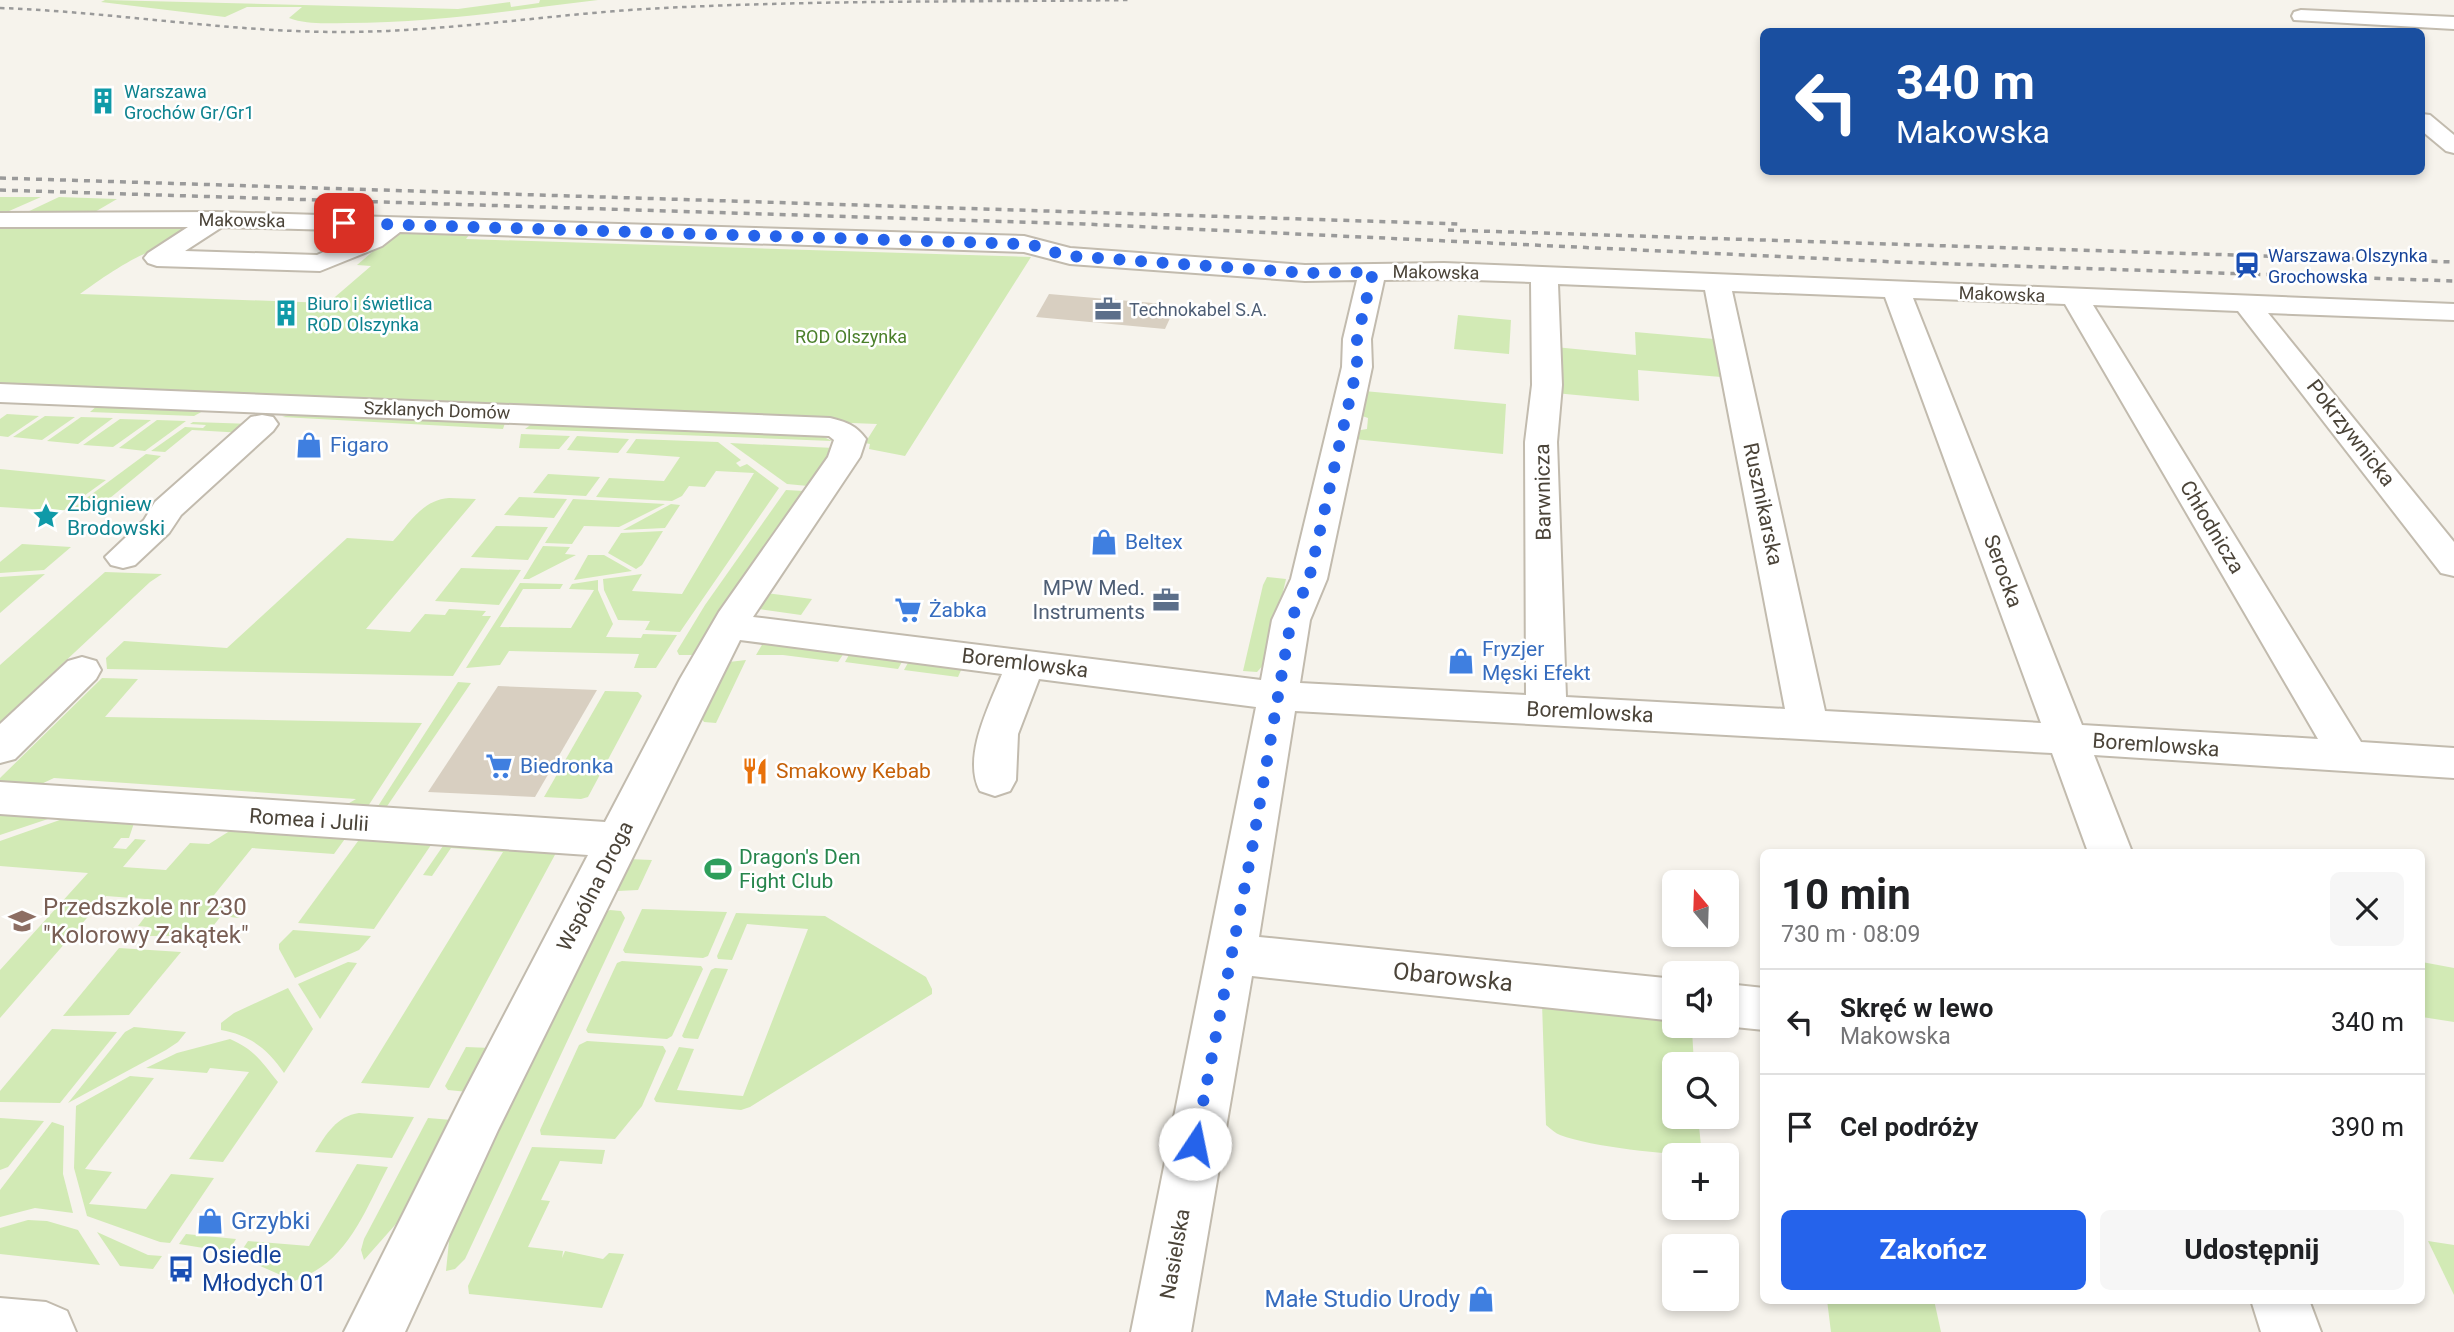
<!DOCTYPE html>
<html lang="pl">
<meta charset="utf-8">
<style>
:root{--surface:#fff;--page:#f6f6f6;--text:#202124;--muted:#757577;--line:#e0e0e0;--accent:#2563eb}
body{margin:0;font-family:Roboto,sans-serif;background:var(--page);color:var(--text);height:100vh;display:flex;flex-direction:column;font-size:26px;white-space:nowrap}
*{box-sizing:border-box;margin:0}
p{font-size:23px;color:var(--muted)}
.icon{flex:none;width:38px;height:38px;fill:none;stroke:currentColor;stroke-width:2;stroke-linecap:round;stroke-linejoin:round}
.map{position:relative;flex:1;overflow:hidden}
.panel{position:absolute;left:1760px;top:849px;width:665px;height:455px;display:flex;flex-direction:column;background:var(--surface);border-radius:10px;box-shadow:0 4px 10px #0003}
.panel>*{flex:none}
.hud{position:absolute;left:1760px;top:28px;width:665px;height:147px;border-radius:10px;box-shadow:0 4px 10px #0003;background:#1a4fa0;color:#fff;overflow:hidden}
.needle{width:46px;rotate:341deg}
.fabs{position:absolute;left:1662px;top:870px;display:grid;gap:14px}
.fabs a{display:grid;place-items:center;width:77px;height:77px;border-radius:10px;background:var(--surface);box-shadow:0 4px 10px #0003;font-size:35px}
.pin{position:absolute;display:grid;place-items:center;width:60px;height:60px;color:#fff;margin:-30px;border-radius:14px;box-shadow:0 4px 10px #0006}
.me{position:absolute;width:77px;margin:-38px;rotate:11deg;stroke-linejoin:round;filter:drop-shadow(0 0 5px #0008)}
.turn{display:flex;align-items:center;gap:24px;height:147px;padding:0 21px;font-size:32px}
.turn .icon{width:91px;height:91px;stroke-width:2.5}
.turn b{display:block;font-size:49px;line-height:60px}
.round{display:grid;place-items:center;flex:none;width:74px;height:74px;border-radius:10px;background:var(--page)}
.headline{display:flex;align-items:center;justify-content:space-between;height:119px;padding:0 21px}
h1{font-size:42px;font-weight:700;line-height:52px}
.button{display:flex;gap:14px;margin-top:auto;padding:14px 21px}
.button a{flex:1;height:80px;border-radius:10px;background:var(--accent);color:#fff;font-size:28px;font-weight:700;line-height:80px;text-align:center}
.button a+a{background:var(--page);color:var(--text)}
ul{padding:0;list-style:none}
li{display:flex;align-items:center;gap:21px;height:105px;padding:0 21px;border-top:2px solid var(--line)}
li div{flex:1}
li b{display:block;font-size:26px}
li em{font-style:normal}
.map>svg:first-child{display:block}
</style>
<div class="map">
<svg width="2454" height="1332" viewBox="0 0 2454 1332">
<rect width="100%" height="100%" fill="#f6f3ec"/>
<!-- green -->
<g fill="#d2eab5">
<path d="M105,0L458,9L510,2L511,7L539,3L540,0H598C515,10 431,23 347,23C328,23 307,25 289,18L302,7H247L225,17L101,2Z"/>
<polygon points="0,197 41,197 0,215"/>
<polygon points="59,197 117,199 88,216 23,214"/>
<path d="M200,223L159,250C141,250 95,283 80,294L328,303L371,266L357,265L399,229L472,231L466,239L1031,257L905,456L869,449L870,444L865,443L877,424L0,389V229H75Z"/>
<polygon points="1458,315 1511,320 1509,354 1454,349"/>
<polygon points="1635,332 1714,339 1721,377 1638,370 1639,401 1555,393 1555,347 1636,355"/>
<polygon points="1364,391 1506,404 1503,454 1354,439 1355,431 1367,429 1368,418 1359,415"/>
<polygon points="98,405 205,410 194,416 90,412"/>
<polygon points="7,414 39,416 8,437 0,436 0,419"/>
<polygon points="293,414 504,422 505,423 503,429 282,417"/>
<polygon points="45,416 75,417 42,440 13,437"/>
<polygon points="81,417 113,418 78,444 47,441"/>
<polygon points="120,419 151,420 113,447 83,445"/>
<polygon points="157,420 186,421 145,451 119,448"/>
<polygon points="193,422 253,424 244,433 192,430 165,452 151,451 185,427 203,428 206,425 190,424"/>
<polygon points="533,423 818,434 832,441 525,429"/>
<polygon points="521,434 570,436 559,449 519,448"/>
<polygon points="577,436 629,439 618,453 567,450"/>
<polygon points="636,439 718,442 741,460 736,463 740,467 747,464 779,488 680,632 645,630 650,621 618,620 604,590 603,579 642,574 632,591 682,594 754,473 716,471 705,487 689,486 682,496 672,501 596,497 609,478 664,481 680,457 626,453"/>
<polygon points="730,443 834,448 808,486 787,484"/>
<polygon points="146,454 161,456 93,512 69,511"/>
<polygon points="0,469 100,479 106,480 63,511 0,507"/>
<polygon points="548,474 600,477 586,496 533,493"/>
<polygon points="786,490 804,491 693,655 679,655 677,651 705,605"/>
<polygon points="519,497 567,499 554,518 504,515"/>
<path d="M449,498L476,499L366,629L410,632L425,614L445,615L449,609L486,611L482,616H491L453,676L107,669L106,658L124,641L227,648L347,538L393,541C410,523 422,500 449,498Z"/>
<polygon points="573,499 665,504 619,527 584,526 572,544 545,543"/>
<polygon points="671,504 680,505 665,528 623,530"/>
<polygon points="496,526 548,527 528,560 471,557"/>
<polygon points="663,531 642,565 636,569 608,553 621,533"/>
<polygon points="22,544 71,547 44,570 0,573 0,562"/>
<polygon points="543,546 570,547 565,554 576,555 529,579 523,579"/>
<polygon points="588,555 604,555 632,571 574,580"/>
<polygon points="461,568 521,570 499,605 435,601"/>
<polygon points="105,572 162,574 150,582 0,722 0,665"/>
<polygon points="45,574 0,613 0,577"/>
<polygon points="1267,577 1286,579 1267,661 1257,672 1243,671 1263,585"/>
<polygon points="598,580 598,590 613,624 606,637 641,638 643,634 677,635 656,668 634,668 639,654 509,651 500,665 466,668 520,583 563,584 560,589 523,589 500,627 571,628 594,590 569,589 572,584"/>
<polygon points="766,593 812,599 801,615 759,609 757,606"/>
<polygon points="763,643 844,653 838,662 783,655 756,655"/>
<polygon points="850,653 903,660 898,669 845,662"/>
<polygon points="746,660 716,723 704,722 702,719 696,718 729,662"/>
<polygon points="909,661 962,668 958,677 904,670"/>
<polygon points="102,678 138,679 105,717 422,723 361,817 329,815 356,799 54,778 24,792 0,790 0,778"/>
<polygon points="458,682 471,683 379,818 371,817"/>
<polygon points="605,691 638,692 642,696 588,797 581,799 544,797"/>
<polygon points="0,809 63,814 0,835"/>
<polygon points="74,815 135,820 129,838 121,838 113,848 126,849 135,839 146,840 123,867 166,870 190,843 209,844 236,827 347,836 334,854 252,848 206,905 247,909 239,918 221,916 210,930 201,929 196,936 143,936 149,927 138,926 158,900 106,896 0,1018 0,970 88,873 0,866 0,841"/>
<polygon points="361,837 433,842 374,929 298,923"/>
<polygon points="445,843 557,851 429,1088 361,1083 503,852 451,848 432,876 423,875"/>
<polygon points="628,859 652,860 638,890 618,891 615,889"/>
<polygon points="642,909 727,912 708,956 703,958 625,953 623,950"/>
<polygon points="610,910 621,911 625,918 465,1259 455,1269 446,1271 451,1221 604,913"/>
<polygon points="736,913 825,916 926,977 932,989 932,994 750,1107 741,1110 656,1102 654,1099 679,1047 694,1049 677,1090 743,1096 808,929 747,924 732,960 718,959 717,956"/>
<polygon points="293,930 371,936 359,950 295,978 279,949 279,944"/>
<polygon points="119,948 181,952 129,1015 63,1016"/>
<polygon points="622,961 701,966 703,969 672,1036 667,1039 588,1033 586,1030 617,963"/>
<polygon points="348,962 357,963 320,1019 298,984"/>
<polygon points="2422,962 2454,968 2454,1022 2422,1017"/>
<polygon points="715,968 728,969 698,1039 684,1038 682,1036 711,970"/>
<path d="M288,988L313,1029L284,1073C268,1049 250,1035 221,1030V1023L234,1013Z"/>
<path d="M1542,1003L1675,1015V1026H1686L1692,1030L1694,1064H1675V1116L1698,1117L1702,1155C1667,1155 1592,1147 1560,1135C1555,1133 1551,1129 1546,1125Z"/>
<polygon points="134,1027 186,1032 178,1042 166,1050 68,1103 125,1032"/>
<polygon points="52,1029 117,1032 60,1103 0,1102 0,1091"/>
<path d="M230,1039C255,1050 261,1061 278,1082L223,1162L189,1159L249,1072L210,1068L207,1073L146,1068L177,1053Z"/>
<polygon points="587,1041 663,1046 666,1051 642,1106 615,1139 541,1135 540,1130 579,1045"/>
<polygon points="466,1047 491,1048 468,1092 448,1090 445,1086"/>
<polygon points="130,1076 154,1078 85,1169 112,1172 89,1204 146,1209 171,1174 214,1178 170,1243 160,1242 87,1216 74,1168 76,1106"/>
<path d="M359,1113L414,1117L392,1158L315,1152C326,1134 337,1116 359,1113Z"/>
<polygon points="0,1118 44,1121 8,1167 0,1170"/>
<polygon points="428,1118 452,1120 411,1207 364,1260 361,1250 364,1239"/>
<polygon points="52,1122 64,1126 63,1174 73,1213 35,1208 0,1217 0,1190"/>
<polygon points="532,1147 605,1150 602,1164 560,1161 541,1200 550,1201 528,1247 563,1251 562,1258 565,1251 603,1259 609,1253 624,1254 602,1308 469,1294 468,1286"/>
<path d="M357,1164L388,1167C363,1214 348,1262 294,1281L238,1256L248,1241L309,1246Z"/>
<polygon points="28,1220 47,1221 78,1230 100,1265 0,1254 0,1228"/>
<polygon points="97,1232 148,1255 162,1256 153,1269 120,1266"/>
<polygon points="186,1234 236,1239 228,1252 179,1244"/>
<polygon points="2428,1241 2454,1245 2454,1295"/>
<polygon points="1827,1300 1934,1300 1941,1332 1831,1332"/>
</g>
<!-- building -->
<g fill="#d8cfc1">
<polygon points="1049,294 1176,305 1165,329 1036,317"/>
<polygon points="498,686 597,690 535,797 428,792"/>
</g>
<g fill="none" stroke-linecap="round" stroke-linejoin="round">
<!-- minor casing -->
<g stroke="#c2bbae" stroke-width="4">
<g id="minor">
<polygon points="2301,10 2454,17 2454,29 2294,20 2292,16 2294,12"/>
<polygon points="2422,114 2430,115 2454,135 2454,153 2446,151 2422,131"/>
<path d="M217,212L1024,236L1070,248L1305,265L1444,263L2454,304V320L2268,313L2454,542V576L2441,573L2238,311L2093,305L2361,742L2454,748V778L2094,755L2132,852H2088L2052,753L1295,711L1259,937L1675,979V1021L1252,976L1191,1332H1131L1256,707L1039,679L1018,734L1016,780L1010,791L995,796L980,791C962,758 989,706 1002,674L740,640L498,1130L405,1332H344L462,1096L588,855L0,814V782L605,822L680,679L719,612L828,457L834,440L829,436L0,402V384L830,418C846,422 856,425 866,439L860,457L753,617L1261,680L1272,620L1291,579L1342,367L1343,339L1357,280L1305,281L1070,264L1024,252L400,232L382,246L320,271L157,266L148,263L144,258L148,253L188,227H0V213ZM222,227L370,231L317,255L185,251ZM1444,279L1531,282L1532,385L1525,442L1526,695L1300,683L1310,620L1327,579L1372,367L1371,339L1384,280ZM1558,284L1705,290L1785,709L1566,697L1557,442L1562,385ZM1732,291L1885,297L2041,723L1825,711ZM1913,298L2065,304L2318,739L2082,725Z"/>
<polygon points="262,415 273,417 278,424 273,431 181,515 169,533 135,565 123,568 111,565 105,557 144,520 155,502 251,417"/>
<polygon points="82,657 96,661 101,670 96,679 15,759 0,763 0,724 68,661"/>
<polygon points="1727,984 1764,988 1764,1030 1725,1026 1727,1026"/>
<polygon points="0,1298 46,1302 67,1311 76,1332 0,1332"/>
<polygon points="2251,1300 2309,1300 2321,1332 2261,1332"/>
</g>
</g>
<!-- minor -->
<use href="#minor" fill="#fff" fill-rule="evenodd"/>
<!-- rail-far1 -->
<path stroke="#9a9a9a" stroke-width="2.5" stroke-dasharray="4.5 4.5" stroke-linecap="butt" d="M0,8C114,12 227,32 341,32C449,32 556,13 664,8C820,0 975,2 1131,0"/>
<!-- rail -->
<g stroke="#9a9a9a" stroke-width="3.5" stroke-dasharray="6 6" stroke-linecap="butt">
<polyline points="0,178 1460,224"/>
<polyline points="0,190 1084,224 1896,262 2454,281"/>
<polyline points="1448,230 2454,262"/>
</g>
</g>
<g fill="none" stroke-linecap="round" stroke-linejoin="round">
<!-- route -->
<path stroke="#2563eb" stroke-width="12" stroke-dasharray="0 21.6" d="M344,223L1024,244C1041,245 1053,254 1070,256L1305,273L1373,272L1357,339V367L1309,579L1291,620L1252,849L1195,1144"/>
</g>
<!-- icons -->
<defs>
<g id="building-bare" transform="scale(2.1)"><path d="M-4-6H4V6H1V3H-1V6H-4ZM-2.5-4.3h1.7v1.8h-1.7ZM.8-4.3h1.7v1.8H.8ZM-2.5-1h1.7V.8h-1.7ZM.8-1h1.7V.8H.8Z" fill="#0f9aa8" stroke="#fff" stroke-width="2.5" paint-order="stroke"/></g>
<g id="station-bare" transform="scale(2.1)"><path d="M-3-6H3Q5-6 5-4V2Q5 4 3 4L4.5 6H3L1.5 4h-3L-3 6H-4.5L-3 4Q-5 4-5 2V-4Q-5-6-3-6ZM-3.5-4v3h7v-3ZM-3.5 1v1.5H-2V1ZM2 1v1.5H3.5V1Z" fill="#1a4fb4" stroke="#fff" stroke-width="2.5" paint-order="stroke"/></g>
<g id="office-bare" transform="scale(2.1)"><path d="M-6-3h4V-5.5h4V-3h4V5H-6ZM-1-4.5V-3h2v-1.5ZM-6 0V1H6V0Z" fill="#5c6f8a" stroke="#fff" stroke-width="2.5" paint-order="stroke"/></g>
<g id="shop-bare" transform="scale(2.1)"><path d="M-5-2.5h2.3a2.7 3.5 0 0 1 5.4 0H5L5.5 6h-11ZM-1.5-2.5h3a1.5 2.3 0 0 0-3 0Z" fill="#3f7fe0" stroke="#fff" stroke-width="2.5" paint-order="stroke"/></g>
<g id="sight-bare" transform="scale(2.1)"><path d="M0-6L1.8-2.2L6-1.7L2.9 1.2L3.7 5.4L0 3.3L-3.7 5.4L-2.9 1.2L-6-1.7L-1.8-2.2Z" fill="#0f9aa8" stroke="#fff" stroke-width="2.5" paint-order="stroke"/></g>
<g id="supermarket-bare" transform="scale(2.1)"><path d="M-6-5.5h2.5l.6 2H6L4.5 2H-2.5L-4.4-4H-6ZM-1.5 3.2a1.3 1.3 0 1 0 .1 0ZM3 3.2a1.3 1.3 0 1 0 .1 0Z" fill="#3f7fe0" stroke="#fff" stroke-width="2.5" paint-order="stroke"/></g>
<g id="restaurant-bare" transform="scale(2.1)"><path d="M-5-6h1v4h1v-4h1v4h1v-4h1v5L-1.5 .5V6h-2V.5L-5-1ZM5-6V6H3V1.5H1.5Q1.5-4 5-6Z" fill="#e8710a" stroke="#fff" stroke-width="2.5" paint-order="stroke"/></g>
<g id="stadium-bare" transform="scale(2.1)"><path d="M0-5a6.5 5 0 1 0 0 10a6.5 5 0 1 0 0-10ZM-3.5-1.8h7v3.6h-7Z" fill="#2e9e5b" stroke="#fff" stroke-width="2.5" paint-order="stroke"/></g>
<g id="school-bare" transform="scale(2.1)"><path d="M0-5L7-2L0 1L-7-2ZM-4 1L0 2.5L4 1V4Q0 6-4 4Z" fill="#8d6e63" stroke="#fff" stroke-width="2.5" paint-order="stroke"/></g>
<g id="bus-bare" transform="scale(2.1)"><path d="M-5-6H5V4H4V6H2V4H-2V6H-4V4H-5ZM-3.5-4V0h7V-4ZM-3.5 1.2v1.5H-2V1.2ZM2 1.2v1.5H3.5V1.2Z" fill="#1a4fb4" stroke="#fff" stroke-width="2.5" paint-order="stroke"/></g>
</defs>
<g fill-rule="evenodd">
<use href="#building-bare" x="103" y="101"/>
<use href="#station-bare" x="2247" y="265"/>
<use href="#office-bare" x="1108" y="309"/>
<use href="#building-bare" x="286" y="313"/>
<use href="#shop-bare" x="309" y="445"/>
<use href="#sight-bare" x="46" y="516"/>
<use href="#shop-bare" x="1104" y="542"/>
<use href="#office-bare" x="1166" y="600"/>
<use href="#supermarket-bare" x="908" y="610"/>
<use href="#shop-bare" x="1461" y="661"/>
<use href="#supermarket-bare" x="499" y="766"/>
<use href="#restaurant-bare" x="755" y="771"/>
<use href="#stadium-bare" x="718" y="869"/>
<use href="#school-bare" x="22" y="921"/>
<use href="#shop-bare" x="210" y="1221"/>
<use href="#bus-bare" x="181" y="1269"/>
<use href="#shop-bare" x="1481" y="1299"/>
</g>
<g text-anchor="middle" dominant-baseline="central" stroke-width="5" stroke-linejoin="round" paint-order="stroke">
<!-- far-culture labels -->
<g font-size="18" fill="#0d838f" stroke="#fff" text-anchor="start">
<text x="124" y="91">Warszawa<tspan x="124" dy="21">Grochów Gr/Gr1</tspan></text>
<text x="307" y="303">Biuro i świetlica<tspan x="307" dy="21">ROD Olszynka</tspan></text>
</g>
<!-- far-street labels -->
<g font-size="18" fill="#4b4439" stroke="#fff">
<text transform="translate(242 220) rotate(1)">Makowska</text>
<text transform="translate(1436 272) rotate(1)">Makowska</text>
<text transform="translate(2002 294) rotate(2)">Makowska</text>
<text transform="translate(437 410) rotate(2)">Szklanych Domów</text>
</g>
<!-- far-transit labels -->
<g font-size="18" fill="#164399" stroke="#fff" text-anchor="start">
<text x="2268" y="255">Warszawa Olszynka<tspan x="2268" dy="21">Grochowska</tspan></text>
</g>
<!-- far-service labels -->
<g font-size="18" fill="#4e5e75" stroke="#fff" text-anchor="start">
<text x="1129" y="309">Technokabel S.A.</text>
</g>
<!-- far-park labels -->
<g font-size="18" fill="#4a7f2a" stroke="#fff">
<text x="851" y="336">ROD Olszynka</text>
</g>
<!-- street labels -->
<g font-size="21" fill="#4b4439" stroke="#fff">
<text transform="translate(2351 433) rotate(52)">Pokrzywnicka</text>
<text transform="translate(1543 492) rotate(-91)">Barwnicza</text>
<text transform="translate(1763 504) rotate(78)">Rusznikarska</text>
<text transform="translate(2212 527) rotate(59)">Chłodnicza</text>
<text transform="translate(2003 571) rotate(70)">Serocka</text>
<text transform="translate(1025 663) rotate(7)">Boremlowska</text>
<text transform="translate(1590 712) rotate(3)">Boremlowska</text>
<text transform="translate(2156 745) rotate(4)">Boremlowska</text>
<text transform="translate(309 820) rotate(4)">Romea i Julii</text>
<text transform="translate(595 886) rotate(-63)">Wspólna Droga</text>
<text transform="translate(1175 1254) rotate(-80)">Nasielska</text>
</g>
<!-- shop labels -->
<g font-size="21" fill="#366cbe" stroke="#fff" text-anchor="start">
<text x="330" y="445">Figaro</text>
<text x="1125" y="542">Beltex</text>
<text x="929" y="610">Żabka</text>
<text x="1482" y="649">Fryzjer<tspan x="1482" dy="24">Męski Efekt</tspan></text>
<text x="520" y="766">Biedronka</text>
</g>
<!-- culture labels -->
<g font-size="21" fill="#0d838f" stroke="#fff" text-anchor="start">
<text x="67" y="504">Zbigniew<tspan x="67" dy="24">Brodowski</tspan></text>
</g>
<!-- service labels -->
<g font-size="21" fill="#4e5e75" stroke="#fff" text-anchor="end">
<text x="1145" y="588">MPW Med.<tspan x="1145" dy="24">Instruments</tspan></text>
</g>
<!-- food labels -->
<g font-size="21" fill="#c56008" stroke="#fff" text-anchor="start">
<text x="776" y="771">Smakowy Kebab</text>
</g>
<!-- leisure labels -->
<g font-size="21" fill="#27864d" stroke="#fff" text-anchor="start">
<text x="739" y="857">Dragon's Den<tspan x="739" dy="24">Fight Club</tspan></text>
</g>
<!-- near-education labels -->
<g font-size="24" fill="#785e54" stroke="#fff" text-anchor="start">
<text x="43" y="907">Przedszkole nr 230<tspan x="43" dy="28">"Kolorowy Zakątek"</tspan></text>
</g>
<!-- near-street labels -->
<g font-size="24" fill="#4b4439" stroke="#fff">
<text transform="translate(1453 977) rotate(6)">Obarowska</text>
</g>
<!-- near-shop labels -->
<g font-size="24" fill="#366cbe" stroke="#fff" text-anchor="start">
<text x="231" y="1221">Grzybki</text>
<text x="1460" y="1299" text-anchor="end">Małe Studio Urody</text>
</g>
<!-- near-transit labels -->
<g font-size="24" fill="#164399" stroke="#fff" text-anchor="start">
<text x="202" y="1255">Osiedle<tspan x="202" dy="28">Młodych 01</tspan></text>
</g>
</g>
</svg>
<div class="fabs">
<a><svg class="needle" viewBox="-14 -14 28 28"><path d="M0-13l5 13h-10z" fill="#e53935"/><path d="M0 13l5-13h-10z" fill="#757577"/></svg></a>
<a><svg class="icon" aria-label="sound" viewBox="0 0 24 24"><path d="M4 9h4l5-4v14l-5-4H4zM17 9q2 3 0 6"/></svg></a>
<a><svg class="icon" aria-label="search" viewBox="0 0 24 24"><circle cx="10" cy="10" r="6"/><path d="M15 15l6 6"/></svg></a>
<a>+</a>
<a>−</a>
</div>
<div class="pin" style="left:344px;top:223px;background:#d93025"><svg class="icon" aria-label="arrive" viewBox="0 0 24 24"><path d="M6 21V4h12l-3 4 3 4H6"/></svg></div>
<svg class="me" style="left:1195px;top:1144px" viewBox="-20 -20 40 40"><circle r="19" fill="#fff"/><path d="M0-13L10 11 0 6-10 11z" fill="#2563eb"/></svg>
<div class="hud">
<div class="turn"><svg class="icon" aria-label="left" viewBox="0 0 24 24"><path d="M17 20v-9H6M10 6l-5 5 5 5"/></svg><div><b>340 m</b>Makowska</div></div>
</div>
<section class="panel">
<div class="headline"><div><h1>10 min</h1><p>730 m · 08:09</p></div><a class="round"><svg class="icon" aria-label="close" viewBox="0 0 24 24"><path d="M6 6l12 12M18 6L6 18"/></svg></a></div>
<ul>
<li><svg class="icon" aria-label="left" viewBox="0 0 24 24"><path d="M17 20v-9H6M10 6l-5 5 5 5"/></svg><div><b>Skręć w lewo</b><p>Makowska</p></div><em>340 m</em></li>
<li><svg class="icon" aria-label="arrive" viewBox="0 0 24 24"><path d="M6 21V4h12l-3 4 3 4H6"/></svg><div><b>Cel podróży</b></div><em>390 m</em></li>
</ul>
<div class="button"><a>Zakończ</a><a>Udostępnij</a></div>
</section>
</div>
